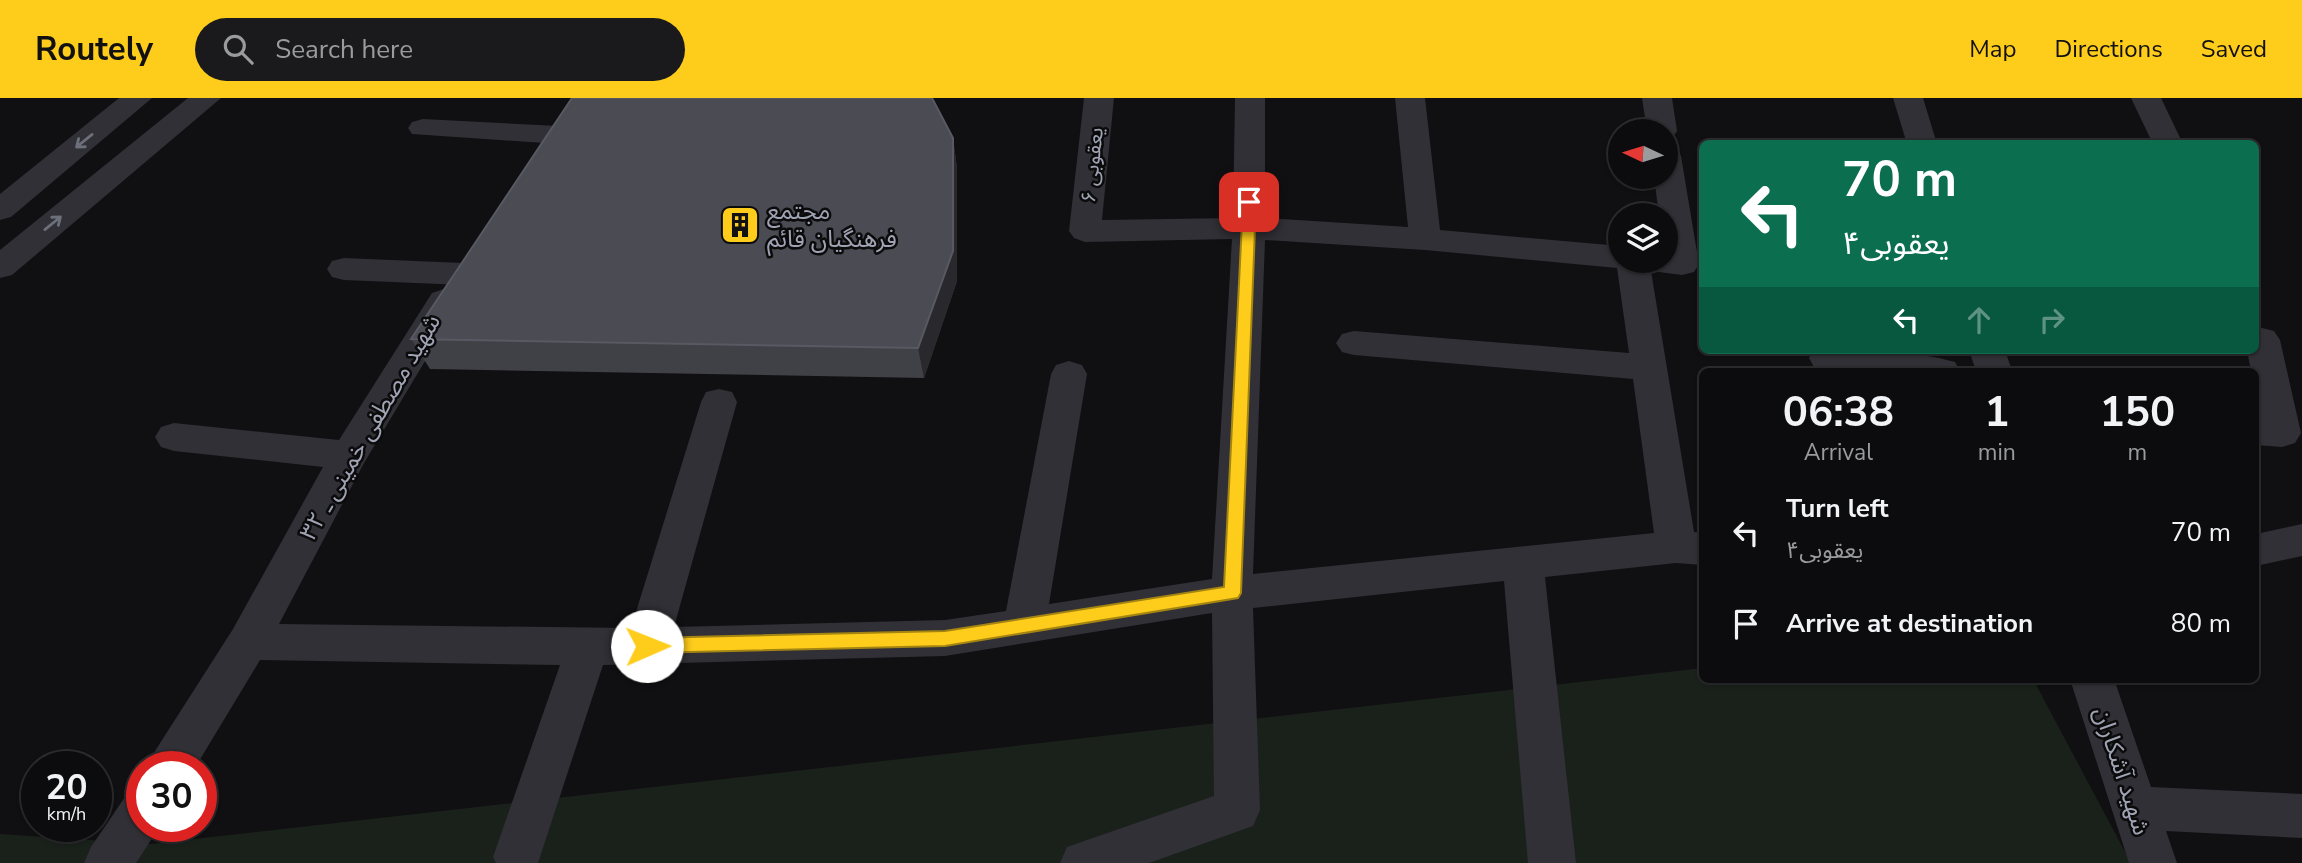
<!DOCTYPE html>
<meta charset="utf-8">
<style>
:root{--surface:#0c0b0d;--page:#1a191b;--text:#f1f3f6;--muted:#9a9b9d;--line:#2c2b2e;--accent:#fecc1b}
body{margin:0;font-family:"Nunito Sans","Noto Sans Arabic",sans-serif;background:var(--page);color:var(--text);height:100vh;display:flex;flex-direction:column;font-size:26px;white-space:nowrap}
*{box-sizing:border-box;margin:0}
p{font-size:23px;color:var(--muted)}
.icon{flex:none;width:38px;height:38px;fill:none;stroke:currentColor;stroke-width:2;stroke-linecap:round;stroke-linejoin:round}
.map{position:relative;flex:1;overflow:hidden}
.side{position:absolute;left:1699px;top:270px;width:560px;height:315px;display:flex;flex-direction:column;background:var(--surface);border-radius:10px;box-shadow:0 2px 5px #0004,0 0 0 2px var(--line)}
.side>*{flex:none}
.banner{position:absolute;left:1699px;top:42px;width:560px;height:214px;border-radius:10px;box-shadow:0 2px 5px #0004,0 0 0 2px var(--line);background:#0b6e4f;color:#fff;overflow:hidden}
.needle{width:46px;rotate:274deg}
.tools{position:absolute;left:1608px;top:21px;display:grid;gap:14px}
.tools a{display:grid;place-items:center;width:70px;height:70px;border-radius:50%;background:var(--surface);box-shadow:0 2px 5px #0004,0 0 0 2px var(--line);font-size:35px}
.speed{position:absolute;left:21px;top:653px;display:flex;gap:14px;font-size:35px;font-weight:700;text-align:center}
.speed>*{display:grid;place-content:center;width:91px;height:91px;border-radius:50%;background:var(--surface);box-shadow:0 2px 5px #0004,0 0 0 2px var(--line);line-height:1}
.speed small{font-size:18px;font-weight:400}
.speed .limit{border:10px solid #d22;background:#fff;color:#111}
.pin{position:absolute;display:grid;place-items:center;width:60px;height:60px;color:#fff;margin:-30px;border-radius:14px;box-shadow:0 4px 10px #0006}
.me{position:absolute;width:77px;margin:-38px;rotate:89deg;stroke-linejoin:round;filter:drop-shadow(0 0 5px #0008)}
.turn{display:flex;align-items:center;gap:24px;height:147px;padding:0 28px;font-size:32px}
.turn .icon{width:91px;height:91px;stroke-width:2.5}
.turn b{display:block;font-size:49px;line-height:60px}
.lanes{display:flex;align-items:center;height:66px;padding:0 28px;background:#0003;justify-content:center;gap:35px;direction:ltr}
.lanes .off{opacity:.35}
.eta{display:flex;justify-content:space-evenly;align-items:center;height:119px;text-align:center}
.eta b{font-size:42px;font-weight:700;line-height:49px}
ul{padding:0;list-style:none}
li{display:flex;align-items:center;gap:21px;height:91px;padding:0 28px}
li div{flex:1}
li b{display:block;font-size:26px}
li em{font-style:normal}
header{display:flex;align-items:center;gap:42px;box-sizing:border-box;height:98px;padding:0 35px;background:var(--accent);color:#111}
header strong{font-size:33px}
nav{display:flex;gap:38px;margin-inline-start:auto;font-size:24px}
.search{width:490px;height:63px;background:var(--page);display:flex;align-items:center;gap:18px;box-sizing:border-box;padding:0 24px;border-radius:38px;color:var(--muted);font-size:26px}
.map>svg:first-child{display:block}
</style>
<header>
<strong>Routely</strong>
<div class="search"><svg class="icon" aria-label="search" viewBox="0 0 24 24"><circle cx="10" cy="10" r="6"/><path d="M15 15l6 6"/></svg>Search here</div>
<nav><a>Map</a><a>Directions</a><a>Saved</a></nav>
</header>
<div class="map">
<svg width="2302" height="765" viewBox="0 0 2302 765">
<rect width="100%" height="100%" fill="#100f11"/>
<!-- green -->
<polygon fill="#1a211b" points="1703,570 1703,581 2033,581 2131,765 0,765 0,736 150,746"/>
<g fill="none" stroke-linecap="round" stroke-linejoin="round">
<!-- minor -->
<g fill="#303036" fill-rule="evenodd">
<polygon points="119,0 152,0 11,119 0,122 0,96"/>
<polygon points="188,0 221,0 12,177 0,180 0,152"/>
<path d="M1084,0H1114L1102,122L1233,120L1235,0H1265V120L1408,129L1395,0H1425L1440,132L1620,148V163H1666V117H1659L1654,79H1666V49L1677,51L1681,58L1699,166L1694,174L1682,177L1651,173L1694,434L1703,435V467L1676,465L1545,479L1576,765H1528L1504,483L1253,510L1260,712L1253,728L1149,765H1060L1067,749L1214,698L1212,515L945,558L603,567L538,765H496L493,759L560,567L260,562L196,668H148L155,653L233,531L323,369L174,353L161,349L155,339L161,329L174,325L339,342L432,195L444,191L456,195L461,203L364,365L279,526L631,530L701,304L706,294L719,291L732,294L737,304L674,529L945,522L1006,513L1051,276L1056,267L1069,263L1082,267L1087,276L1049,506L1212,481L1232,141L1085,144L1074,140L1069,133ZM1265,142L1425,152L1617,170L1629,255L1354,233L1342,236L1336,245L1342,254L1354,257L1633,281L1654,435L1253,476Z"/>
<polygon points="1642,0 1672,0 1677,33 1673,39 1666,41 1666,33 1647,33"/>
<polygon points="1893,0 1923,0 1937,46 1907,46"/>
<polygon points="2131,0 2161,0 2183,46 2153,46"/>
<polygon points="423,21 559,28 570,31 574,37 570,43 559,46 412,36 408,30 412,24"/>
<polygon points="344,160 463,165 475,168 480,176 475,184 463,187 344,182 332,179 327,171 332,163"/>
<polygon points="2262,230 2274,233 2280,242 2301,335 2295,345 2282,349 2256,347 2256,319 2260,319 2256,298 2256,273 2251,273 2247,252 2256,252 2256,231"/>
<path d="M1814,252C1860,252 1910,251 1955,264L1960,273H1827L1814,269L1809,260Z"/>
<polygon points="1969,252 2005,252 2012,273 1976,273"/>
<polygon points="2302,426 2302,458 2256,468 2256,436"/>
<polygon points="2070,581 2114,581 2151,689 2302,696 2302,740 2166,733 2177,765 2129,765"/>
<polygon points="142,693 142,728 160,728 136,765 84,765 91,749 125,699"/>
</g>
</g>
<!-- wall -->
<polygon fill="#404047" points="953,40 957,70 957,183 924,280 430,271 411,241"/>
<!-- shaded-wall -->
<polygon fill="#29282d" points="953,40 957,70 957,183 924,280 918,250"/>
<!-- building -->
<polygon fill="#4a4b53" stroke="#585962" stroke-width="2" points="572,0 932,0 953,40 953,153 918,250 411,241"/>
<!-- one-way arrows -->
<defs><path id="oneway-shaft" d="M-6 0H5M1.5-3L5.5 0L1.5 3" fill="none" stroke-width="1.6" stroke-linecap="round" stroke-linejoin="round" transform="scale(1.75)"/></defs>
<g stroke="#6d6f7b">
<use href="#oneway-shaft" transform="translate(84 43) rotate(141)"/>
<use href="#oneway-shaft" transform="translate(53 125) rotate(-39)"/>
</g>
<!-- route -->
<polygon fill="#fecc1b" stroke="#a58512" stroke-width="2" points="1249,100 1256,104 1241,495 1238,500 945,548 647,555 641,553 638,548 641,542 647,540 945,533 1224,489 1243,104"/>
<!-- icons -->
<defs>
<g id="building-square" transform="scale(2.0125)"><rect x="-9" y="-9" width="18" height="18" rx="4" fill="#fecc1b" stroke="#0b0b0c"/><path d="M-4-6H4V6H1V3H-1V6H-4ZM-2.5-4.3h1.7v1.8h-1.7ZM.8-4.3h1.7v1.8H.8ZM-2.5-1h1.7V.8h-1.7ZM.8-1h1.7V.8H.8Z" fill="#111"/></g>
</defs>
<g fill-rule="evenodd">
<use href="#building-square" x="740" y="127"/>
</g>
<g text-anchor="middle" dominant-baseline="central" stroke-width="5" stroke-linejoin="round" paint-order="stroke">
<!-- far-street labels -->
<g font-size="21" fill="#9fa3b3" stroke="#0b0b0c">
<text transform="translate(1092 67) rotate(-84)">یعقوبی ۶</text>
</g>
<!-- poi labels -->
<g font-size="24" fill="#9fa3b3" stroke="#0b0b0c" text-anchor="start">
<text x="767" y="113">مجتمع<tspan x="767" dy="28">فرهنگیان قائم</tspan></text>
</g>
<!-- street labels -->
<g font-size="24" fill="#9fa3b3" stroke="#0b0b0c">
<text transform="translate(370 329) rotate(-60)">شهید مصطفی خمینی ـ ۳۲</text>
<text transform="translate(2122 673) rotate(72)">شهید آشکاران</text>
</g>
</g>
</svg>
<div class="tools">
<a><svg class="needle" viewBox="-14 -14 28 28"><path d="M0-13l5 13h-10z" fill="#e53935"/><path d="M0 13l5-13h-10z" fill="#9a9b9d"/></svg></a>
<a><svg class="icon" aria-label="layers" viewBox="0 0 24 24"><path d="M12 4l9 5-9 5-9-5zM3 14l9 5 9-5"/></svg></a>
</div>
<div class="speed"><div>20<small>km/h</small></div><div class="limit">30</div></div>
<div class="pin" style="left:1249px;top:104px;background:#d93025"><svg class="icon" aria-label="arrive" viewBox="0 0 24 24"><path d="M6 21V4h12l-3 4 3 4H6"/></svg></div>
<svg class="me" style="left:647px;top:548px" viewBox="-20 -20 40 40"><circle r="19" fill="#fff"/><path d="M0-13L10 11 0 6-10 11z" fill="#fecc1b"/></svg>
<div class="banner">
<div class="turn"><svg class="icon" aria-label="left" viewBox="0 0 24 24"><path d="M17 20v-9H6M10 6l-5 5 5 5"/></svg><div><b>70 m</b>یعقوبی۴</div></div>
<div class="lanes"><svg class="icon" aria-label="left" viewBox="0 0 24 24"><path d="M17 20v-9H6M10 6l-5 5 5 5"/></svg><svg class="icon off" aria-label="ahead" viewBox="0 0 24 24"><path d="M12 20V5M6 11l6-6 6 6"/></svg><svg class="icon off" aria-label="right" viewBox="0 0 24 24"><path d="M7 20v-9h11M14 6l5 5-5 5"/></svg></div>
</div>
<section class="side">
<div class="eta">
<div><b>06:38</b><p>Arrival</p></div>
<div><b>1</b><p>min</p></div>
<div><b>150</b><p>m</p></div>
</div>
<ul>
<li><svg class="icon" aria-label="left" viewBox="0 0 24 24"><path d="M17 20v-9H6M10 6l-5 5 5 5"/></svg><div><b>Turn left</b><p>یعقوبی۴</p></div><em>70 m</em></li>
<li><svg class="icon" aria-label="arrive" viewBox="0 0 24 24"><path d="M6 21V4h12l-3 4 3 4H6"/></svg><div><b>Arrive at destination</b></div><em>80 m</em></li>
</ul>
</section>
</div>
